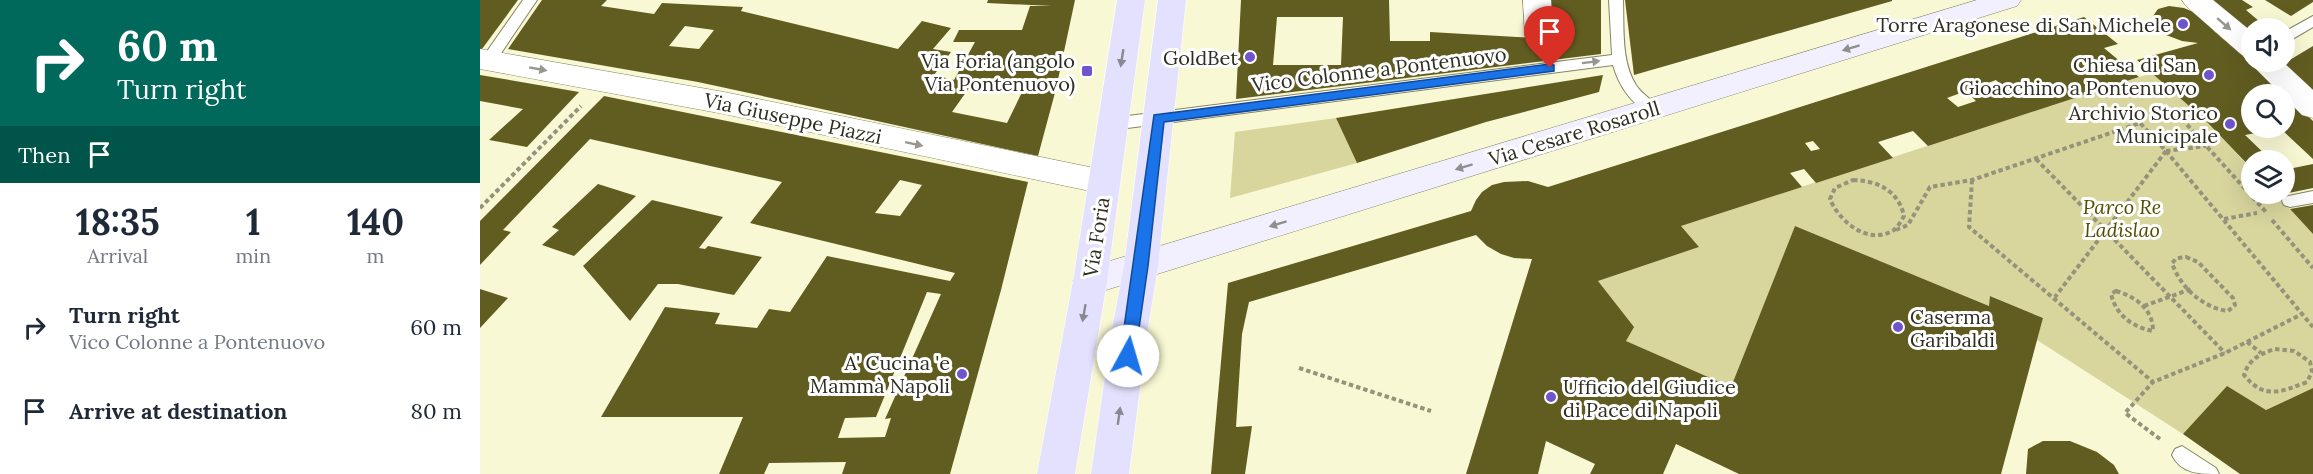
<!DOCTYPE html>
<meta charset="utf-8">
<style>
:root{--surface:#fff;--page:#f6f6f7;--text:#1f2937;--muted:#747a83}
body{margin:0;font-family:Lora,serif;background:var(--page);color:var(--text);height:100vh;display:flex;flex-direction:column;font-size:22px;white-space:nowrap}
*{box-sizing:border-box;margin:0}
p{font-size:20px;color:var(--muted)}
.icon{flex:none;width:33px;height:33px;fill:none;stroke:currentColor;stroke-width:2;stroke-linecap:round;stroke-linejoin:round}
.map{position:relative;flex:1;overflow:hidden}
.panel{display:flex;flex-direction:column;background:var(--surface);width:480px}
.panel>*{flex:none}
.top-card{background:#00695c;color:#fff;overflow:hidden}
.fabs{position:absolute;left:1761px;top:18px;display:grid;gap:12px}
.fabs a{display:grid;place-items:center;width:54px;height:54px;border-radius:50%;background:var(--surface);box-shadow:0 6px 24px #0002;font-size:30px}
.pin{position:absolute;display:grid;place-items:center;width:51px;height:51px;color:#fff;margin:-62px -26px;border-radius:50% 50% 50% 0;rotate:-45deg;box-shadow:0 0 6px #0007}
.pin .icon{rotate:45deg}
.me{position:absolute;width:66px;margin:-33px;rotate:6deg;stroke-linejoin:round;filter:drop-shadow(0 0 4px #0008)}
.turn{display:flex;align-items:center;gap:21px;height:126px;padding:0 18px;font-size:27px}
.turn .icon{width:78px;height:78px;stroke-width:2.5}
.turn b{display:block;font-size:42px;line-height:51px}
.then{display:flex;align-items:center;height:57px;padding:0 18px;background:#0003;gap:12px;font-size:22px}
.eta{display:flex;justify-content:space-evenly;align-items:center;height:102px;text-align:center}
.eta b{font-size:36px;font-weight:800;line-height:42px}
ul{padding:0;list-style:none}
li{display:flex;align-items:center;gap:18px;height:84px;padding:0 18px}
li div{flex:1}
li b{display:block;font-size:22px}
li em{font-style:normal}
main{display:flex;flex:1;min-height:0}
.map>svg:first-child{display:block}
</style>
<main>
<section class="panel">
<div class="top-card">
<div class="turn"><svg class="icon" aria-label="right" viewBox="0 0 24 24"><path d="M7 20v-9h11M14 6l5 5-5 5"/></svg><div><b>60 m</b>Turn right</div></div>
<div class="then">Then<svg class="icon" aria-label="arrive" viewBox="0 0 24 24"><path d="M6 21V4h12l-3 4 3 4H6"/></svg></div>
</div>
<div class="eta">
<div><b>18:35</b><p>Arrival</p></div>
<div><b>1</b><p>min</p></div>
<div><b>140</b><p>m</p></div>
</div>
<ul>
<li><svg class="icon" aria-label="right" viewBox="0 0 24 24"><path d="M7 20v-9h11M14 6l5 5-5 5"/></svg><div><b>Turn right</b><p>Vico Colonne a Pontenuovo</p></div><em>60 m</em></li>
<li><svg class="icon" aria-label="arrive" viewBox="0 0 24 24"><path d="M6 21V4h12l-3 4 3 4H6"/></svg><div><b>Arrive at destination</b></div><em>80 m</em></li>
</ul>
</section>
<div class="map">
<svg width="1833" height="474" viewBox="0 0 1833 474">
<rect width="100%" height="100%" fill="#f9f8d4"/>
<!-- green -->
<g fill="#d8d59d">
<polygon points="1672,73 1726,121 1771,169 1772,194 1796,194 1833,234 1833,388 1786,410 1747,387 1703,434 1557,340 1563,318 1511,296 1509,306 1315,226 1251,387 1146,341 1153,327 1118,281 1219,247 1201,226"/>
<polygon points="856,118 877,163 750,198 755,132"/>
</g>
<!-- building -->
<g fill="#615d21" fill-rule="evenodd">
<polygon points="0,0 38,0 2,49 0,49"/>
<path d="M62,0H127L121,6L174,14L182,3L263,7L261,11L418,49L442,21L471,28L453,49L471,52L454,75L474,80L495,42H473L479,30H542L550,6H572L507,3L508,0H595L576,89L558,156L218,82L28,49ZM205,26L234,30L219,49L189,46ZM494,81L545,86L527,123L472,112Z"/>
<path d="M761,0H909L910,41H950V32L1070,39L1067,0H1121V54L756,99ZM797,17H863L861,65H793Z"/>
<polygon points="1145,0 1412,0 1412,1 1154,75"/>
<polygon points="1729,0 1762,0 1773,7 1766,10 1786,27 1772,28 1772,37"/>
<polygon points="1785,0 1833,0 1833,2 1811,16"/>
<polygon points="1689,6 1704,8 1718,14 1729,22 1734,31 1786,76 1833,121 1833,159 1800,128 1804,128 1804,94 1772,94 1772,128 1798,129 1765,135 1791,160 1772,160 1772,169 1726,121 1657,60 1718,43 1702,41 1686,35 1676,25 1673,16 1678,9"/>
<path d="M1604,17L1638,44L1624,48L1659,77L1448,146L1433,131L1398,142L1413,158L1336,183L1324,169L1310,173L1322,187L1201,226L1219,247L1118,281L1154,327L1146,341L1251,387L1315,226L1509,306L1510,296L1563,318L1521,474H1259L1196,444L1183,474H1110L1115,464L1066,441L1058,474H986L1052,259L1034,258L1021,254L1007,246L996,235L769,302L762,334L756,427L772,426L765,474H731L748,283L991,211L996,200L1002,192L1012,185L1024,182L1048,181L1068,187ZM1516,80L1527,91L1519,93L1508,83ZM1486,91L1496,101L1478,107L1467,98ZM1333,141L1340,149L1331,151L1325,143Z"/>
<polygon points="1833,46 1833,93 1803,64"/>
<polygon points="0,75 24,79 99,92 47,147 9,140 43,109 0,101"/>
<polygon points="1123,75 1119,92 1006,122 877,163 856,118"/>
<path d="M124,96L548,182L521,290L470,474H362L366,462L289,463L284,474H239L263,417H121L185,307L240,313L235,324L277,328L289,309L310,312L347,256L470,281L475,273L270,223L302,182L110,139L23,230L31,232L0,265V221ZM420,180L442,185L420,216L395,213ZM447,292L461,294L405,419L411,418L405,437L358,438L365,418L396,417Z"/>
<polygon points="1833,164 1833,188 1804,194 1804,170"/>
<polygon points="118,184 156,196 94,256 62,245 79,230 72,227"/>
<polygon points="172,200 243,217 219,248 225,249 228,246 282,257 254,295 198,284 178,284 150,321 103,266"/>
<polygon points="1833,205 1833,234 1810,209"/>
<polygon points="0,289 28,298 0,328"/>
<polygon points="1747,386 1786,410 1833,388 1833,474 1760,474 1703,434"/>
<polygon points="1563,441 1590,441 1617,452 1634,465 1639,474 1546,474 1548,449"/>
</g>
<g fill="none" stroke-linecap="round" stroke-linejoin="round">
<!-- lane casing -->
<g stroke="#868464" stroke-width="2">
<g id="lane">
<polygon points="43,0 57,0 13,65 3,65 1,61 3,57"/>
<path d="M1129,0H1143C1144,27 1141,62 1156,85C1162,95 1174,100 1179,109L1177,113H1167C1149,100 1139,86 1133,65L632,130L627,128L624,124L627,120L632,118L1132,55Z"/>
<polygon points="1833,16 1833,27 1804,44 1804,32"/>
<polygon points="1833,191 1833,203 1810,207 1804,205 1802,201 1804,197"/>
<path d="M1702,446L1736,468L1739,474C1720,474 1701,474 1692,455L1695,449Z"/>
</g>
</g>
<!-- street casing -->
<g stroke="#868464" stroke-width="1">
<g id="street">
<polygon points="1043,0 1071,0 1073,35 1069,42 1059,44 1049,42 1045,35"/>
<polygon points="1702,0 1733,0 1772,32 1772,58 1762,55 1706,6"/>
<polygon points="0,49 244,92 624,170 635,173 640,182 635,191 624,194 244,114 0,69"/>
<polygon points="1772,62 1803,62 1833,90 1833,118 1822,115 1776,69"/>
</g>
</g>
<!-- secondary casing -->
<g stroke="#868464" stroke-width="1">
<polygon id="secondary" points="1497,0 1541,0 1537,6 610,295 598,291 593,281 598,271 610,267"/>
</g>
<!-- primary casing -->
<g stroke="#fff" stroke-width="1">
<g id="primary">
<polygon points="637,0 665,0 627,281 595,474 557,474 593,281"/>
<polygon points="678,0 706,0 678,266 667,334 649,474 611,474 631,334 644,266"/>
</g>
</g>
<!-- path -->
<g stroke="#95947b" stroke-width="4" stroke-dasharray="4.5 3" stroke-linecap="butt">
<polyline points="1692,108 1786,212"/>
<polyline points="1686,151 1833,327"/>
<polyline points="1686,151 1726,146"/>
<polyline points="1556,159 1745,353"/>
<path d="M1373,180C1398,181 1418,190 1424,216C1421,221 1417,229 1412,231C1387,245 1359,221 1350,199L1355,188Z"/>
<polyline points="1492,180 1489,227 1673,382"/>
<polyline points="0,208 101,106"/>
<polyline points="1744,219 1777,213"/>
<polyline points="1792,220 1833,268"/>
<polyline points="1416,230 1428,225 1450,187 1492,180 1660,123 1686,151 1575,297"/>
<path d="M1706,257L1718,262L1753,298L1755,305L1748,311C1723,308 1700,287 1692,263L1697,258Z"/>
<path d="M1636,291C1656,297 1673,309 1673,331C1652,327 1636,315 1631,294Z"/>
<polyline points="1664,306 1711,289"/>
<polyline points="1767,342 1781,353"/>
<path d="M1795,349L1814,351L1830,362L1832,372L1827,382C1801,392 1784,400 1764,375C1769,359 1780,354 1795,349Z"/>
<polyline points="819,368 951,411"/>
<polyline points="1680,439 1645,413 1673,382 1745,353 1822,314"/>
</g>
<!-- lane -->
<use href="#lane" fill="#fff" fill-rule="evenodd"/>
<!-- street -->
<use href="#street" fill="#fff" fill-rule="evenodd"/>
<!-- secondary -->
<use href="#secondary" fill="#f2f0ff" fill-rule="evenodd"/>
<!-- primary -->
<use href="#primary" fill="#e4e1fe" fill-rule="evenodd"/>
</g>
<!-- one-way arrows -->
<defs><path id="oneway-solid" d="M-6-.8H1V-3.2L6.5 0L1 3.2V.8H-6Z" transform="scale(1.5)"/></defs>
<g fill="#979690">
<use href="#oneway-solid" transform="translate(1744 24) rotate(41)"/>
<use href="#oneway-solid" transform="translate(1111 62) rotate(-7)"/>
<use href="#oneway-solid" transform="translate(58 69) rotate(10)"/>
<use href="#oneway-solid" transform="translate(434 144) rotate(12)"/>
</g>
<g fill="#908f90">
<use href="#oneway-solid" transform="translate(1371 48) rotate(163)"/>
<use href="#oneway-solid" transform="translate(984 167) rotate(163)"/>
<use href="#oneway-solid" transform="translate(798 224) rotate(163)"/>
</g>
<g fill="#8a8890">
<use href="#oneway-solid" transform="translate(642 58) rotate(99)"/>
<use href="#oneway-solid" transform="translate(604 313) rotate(100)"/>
<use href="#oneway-solid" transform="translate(639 416) rotate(-82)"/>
</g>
<!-- route -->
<polygon fill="#1a73e8" stroke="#114b97" stroke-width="1.5" points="1070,64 1074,65 1074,71 684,122 668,266 655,356 653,361 648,363 642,361 640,356 674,115"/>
<!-- markers -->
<g fill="#7053cd" stroke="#fff" stroke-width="2">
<circle cx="1703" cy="24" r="6"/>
<circle cx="770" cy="57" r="6"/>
<rect x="601" y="65" width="12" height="12" rx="3"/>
<circle cx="1729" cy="75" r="6"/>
<circle cx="1750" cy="124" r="6"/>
<circle cx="1418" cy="327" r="6"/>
<circle cx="482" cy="374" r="6"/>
<circle cx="1071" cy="397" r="6"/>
</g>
<g text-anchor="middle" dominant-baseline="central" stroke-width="6" stroke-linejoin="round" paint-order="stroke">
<!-- poi labels -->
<g font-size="20" fill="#2f2e21" stroke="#fff" text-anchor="end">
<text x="1691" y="24">Torre Aragonese di San Michele</text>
<text x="758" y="57">GoldBet</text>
<text x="595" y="60">Via Foria (angolo<tspan x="595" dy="23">Via Pontenuovo)</tspan></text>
<text x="1717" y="64">Chiesa di San<tspan x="1717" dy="23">Gioacchino a Pontenuovo</tspan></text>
<text x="1738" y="112">Archivio Storico<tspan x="1738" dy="23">Municipale</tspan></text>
<text x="1430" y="316" text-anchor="start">Caserma<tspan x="1430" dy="23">Garibaldi</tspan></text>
<text x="470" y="362">A' Cucina 'e<tspan x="470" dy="23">Mammà Napoli</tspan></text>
<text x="1083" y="386" text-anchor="start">Ufficio del Giudice<tspan x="1083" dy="23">di Pace di Napoli</tspan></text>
</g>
<!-- street labels -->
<g font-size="20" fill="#2f2e21" stroke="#fff">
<text transform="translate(899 69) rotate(-7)">Vico Colonne a Pontenuovo</text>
<text transform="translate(313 118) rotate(12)">Via Giuseppe Piazzi</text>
<text transform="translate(1094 133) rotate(-17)">Via Cesare Rosaroll</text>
<text transform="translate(616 237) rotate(-81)">Via Foria</text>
</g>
<!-- park labels -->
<g font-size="20" font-style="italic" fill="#524d00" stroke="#fff">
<text x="1642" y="206">Parco Re<tspan x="1642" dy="23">Ladislao</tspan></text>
</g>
</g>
</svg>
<div class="fabs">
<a><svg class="icon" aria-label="sound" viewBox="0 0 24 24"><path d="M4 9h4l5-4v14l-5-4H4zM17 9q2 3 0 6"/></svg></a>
<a><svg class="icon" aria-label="search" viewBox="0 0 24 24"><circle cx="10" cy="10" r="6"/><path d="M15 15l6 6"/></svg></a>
<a><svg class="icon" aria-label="layers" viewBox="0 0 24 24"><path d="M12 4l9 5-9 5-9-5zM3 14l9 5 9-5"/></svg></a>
</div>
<div class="pin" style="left:1070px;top:68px;background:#d93025"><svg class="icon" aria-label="arrive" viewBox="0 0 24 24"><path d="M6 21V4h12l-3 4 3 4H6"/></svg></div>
<svg class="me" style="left:648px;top:356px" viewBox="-20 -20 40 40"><circle r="19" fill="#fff"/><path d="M0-13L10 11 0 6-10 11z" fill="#1a73e8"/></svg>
</div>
</main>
